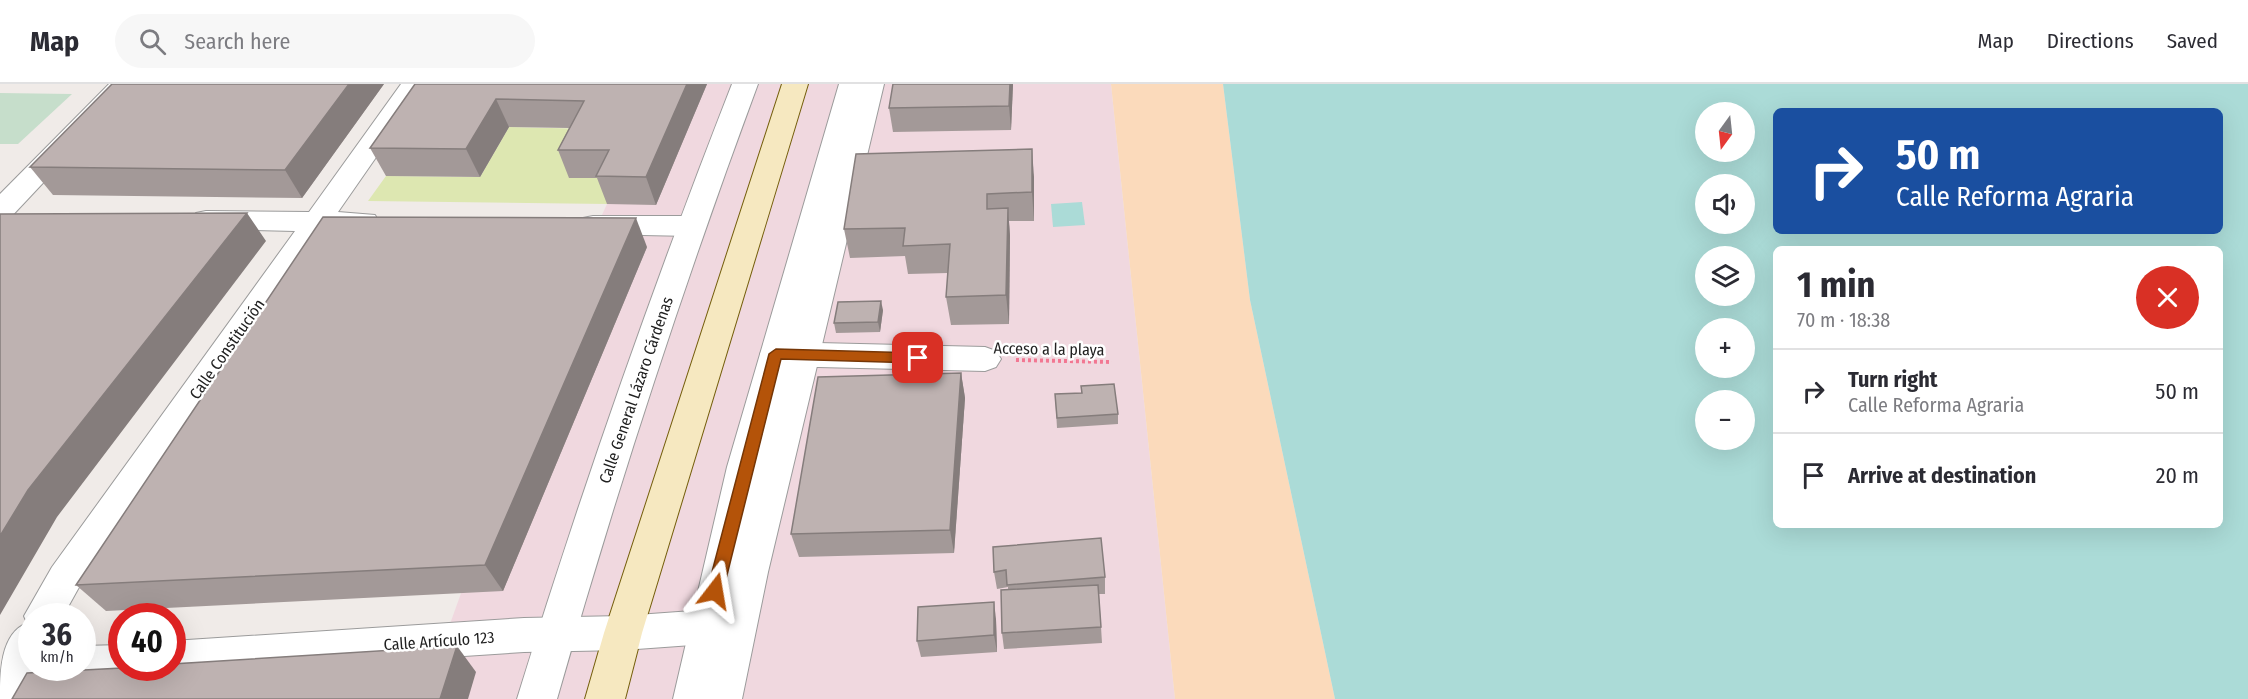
<!DOCTYPE html>
<meta charset="utf-8">
<style>
:root{--surface:#fff;--page:#f7f7f7;--text:#2b2b33;--muted:#7c7c81;--line:#e1e1e2}
body{margin:0;font-family:"Fira Sans Condensed",sans-serif;background:var(--page);color:var(--text);height:100vh;display:flex;flex-direction:column;font-size:22px;white-space:nowrap}
*{box-sizing:border-box;margin:0}
p{font-size:20px;color:var(--muted)}
.icon{flex:none;width:33px;height:33px;fill:none;stroke:currentColor;stroke-width:2;stroke-linecap:round;stroke-linejoin:round}
.map{position:relative;flex:1;overflow:hidden}
.side{position:absolute;left:1773px;top:162px;width:450px;height:282px;display:flex;flex-direction:column;background:var(--surface);border-radius:9px;box-shadow:0 6px 24px #0002}
.side>*{flex:none}
.guide{position:absolute;left:1773px;top:24px;width:450px;height:126px;border-radius:9px;box-shadow:0 6px 24px #0002;background:#1a4fa0;color:#fff;overflow:hidden}
.needle{width:39px;rotate:195deg}
.fabs{position:absolute;left:1695px;top:18px;display:grid;gap:12px}
.fabs a{display:grid;place-items:center;width:60px;height:60px;border-radius:50%;background:var(--surface);box-shadow:0 6px 24px #0002;font-size:30px}
.speed{position:absolute;left:18px;top:519px;display:flex;gap:12px;font-size:30px;font-weight:700;text-align:center}
.speed>*{display:grid;place-content:center;width:78px;height:78px;border-radius:50%;background:var(--surface);box-shadow:0 6px 24px #0002;line-height:1}
.speed small{font-size:15px;font-weight:400}
.speed .limit{border:9px solid #d22;background:#fff;color:#111}
.pin{position:absolute;display:grid;place-items:center;width:51px;height:51px;color:#fff;margin:-26px;border-radius:12px;box-shadow:0 3px 9px #0006}
.me{position:absolute;width:66px;margin:-33px;rotate:14deg;stroke-linejoin:round;filter:drop-shadow(0 0 4px #0008)}
.turn{display:flex;align-items:center;gap:21px;height:126px;padding:0 24px;font-size:27px}
.turn .icon{width:78px;height:78px;stroke-width:2.5}
.turn b{display:block;font-size:42px;line-height:51px}
.round{display:grid;place-items:center;flex:none;width:63px;height:63px;border-radius:32px;background:var(--page)}
.head{display:flex;align-items:center;justify-content:space-between;height:102px;padding:0 24px}
h1{font-size:36px;font-weight:700;line-height:45px}
ul{padding:0;list-style:none}
li{display:flex;align-items:center;gap:18px;height:84px;padding:0 24px;border-top:2px solid var(--line)}
li div{flex:1}
li b{display:block;font-size:22px}
li em{font-style:normal}
header{display:flex;align-items:center;gap:36px;box-sizing:border-box;height:84px;padding:0 30px;background:var(--surface);border-bottom:2px solid var(--line)}
header strong{font-size:28px}
nav{display:flex;gap:33px;margin-inline-start:auto;font-size:21px}
.search{width:420px;height:54px;background:var(--page);display:flex;align-items:center;gap:15px;box-sizing:border-box;padding:0 21px;border-radius:33px;color:var(--muted);font-size:22px}
.map>svg:first-child{display:block}
</style>
<header>
<strong>Map</strong>
<div class="search"><svg class="icon" aria-label="search" viewBox="0 0 24 24"><circle cx="10" cy="10" r="6"/><path d="M15 15l6 6"/></svg>Search here</div>
<nav><a>Map</a><a>Directions</a><a>Saved</a></nav>
</header>
<div class="map">
<svg width="2248" height="615" viewBox="0 0 2248 615">
<rect width="100%" height="100%" fill="#f0ebe8"/>
<!-- commercial -->
<polygon fill="#f0d8df" points="662,0 1111,0 1175,615 423,615 579,181"/>
<!-- grass -->
<polygon fill="#dde7b1" points="509,43 594,45 619,94 607,120 368,117 386,92 480,93"/>
<!-- wetland -->
<polygon fill="#c6decb" points="0,9 72,10 18,60 0,60"/>
<!-- sand -->
<polygon fill="#fbdabb" points="1111,0 1223,0 1250,216 1335,615 1175,615"/>
<!-- water -->
<g fill="#abdbd7" fill-rule="evenodd">
<path d="M1223,0H2248V615H1335L1250,216ZM1776,27H2220V147H1776ZM1706,28H1744V68H1706ZM1706,100H1744V140H1706ZM1776,165H2220V441H1776ZM1706,172H1744V212H1706ZM1706,244H1744V284H1706ZM1706,316H1744V356H1706Z"/>
<polygon points="1082,118 1085,141 1053,143 1051,120"/>
</g>
<g fill="none" stroke-linecap="round" stroke-linejoin="round">
<!-- pedestrian casing -->
<g stroke="#9b9b9b" stroke-width="2">
<polygon id="pedestrian" points="860,0 884,0 768,488 742,615 704,615 732,488"/>
</g>
<!-- minor casing -->
<g stroke="#9b9b9b" stroke-width="2">
<g id="minor">
<polygon points="109,0 136,0 10,134 0,136 0,110"/>
<path d="M401,0H427L338,128L375,131L379,138L375,145L365,147H325L78,505L63,532H32V584H36L18,615H0C0,589 0,550 27,539L24,532L52,483L295,147L206,145L196,143L192,136L196,129L206,127L309,128Z"/>
<polygon points="593,132 691,132 701,135 706,142 701,149 691,152 593,150 583,148 578,141 583,134"/>
<polygon points="776,258 985,263 996,267 1001,275 996,283 985,287 776,282 765,278 760,270 765,262"/>
<polygon points="706,526 720,531 725,543 720,555 706,560 623,566 524,568 172,591 157,584 172,584 172,557 524,534 623,532"/>
<path d="M122,561V584H139L136,590C115,598 89,600 68,592L64,584H82V562Z"/>
</g>
</g>
<!-- tertiary casing -->
<g stroke="#9b9b9b" stroke-width="2">
<g id="tertiary">
<path d="M732,0H758C683,202 616,408 557,615H517C581,407 653,202 732,0Z"/>
<path d="M839,0H865C810,204 751,407 713,615H673L727,383Z"/>
</g>
</g>
<!-- secondary casing -->
<g stroke="#745e0b" stroke-width="2">
<polygon id="secondary" points="782,0 808,0 642,549 625,615 585,615 604,549"/>
</g>
<!-- path -->
<polyline stroke="#f27792" stroke-width="4" stroke-dasharray="3 3" stroke-linecap="butt" points="1016,276 1112,278"/>
<!-- pedestrian -->
<use href="#pedestrian" fill="#fff" fill-rule="evenodd"/>
<!-- minor -->
<use href="#minor" fill="#fff" fill-rule="evenodd"/>
<!-- tertiary -->
<use href="#tertiary" fill="#fff" fill-rule="evenodd"/>
<!-- secondary -->
<use href="#secondary" fill="#f6e8c0" fill-rule="evenodd"/>
</g>
<!-- wall -->
<g fill="#a39998">
<polygon points="384,0 302,114 53,111 30,83"/>
<polygon points="415,0 707,0 656,121 607,120 597,94 569,94 558,66 569,44 509,43 480,93 386,92 370,64"/>
<polygon points="1013,0 1011,46 893,48 889,24"/>
<polygon points="1034,93 1034,137 1009,137 1010,152 1009,240 951,241 946,213 948,189 908,190 905,172 850,174 844,145"/>
<polygon points="647,163 503,507 106,527 76,501"/>
<polygon points="883,226 880,248 836,249 834,239"/>
<polygon points="961,289 965,314 954,469 799,473 791,450"/>
<polygon points="1081,302 1118,330 1118,340 1057,344 1055,310 1081,309"/>
<polygon points="993,463 1105,493 1105,510 1099,510 1102,559 1004,565 1002,549 1008,506 1008,503 997,505 994,488"/>
<polygon points="996,535 997,568 921,573 917,557"/>
</g>
<!-- shaded-wall -->
<g fill="#857d7c">
<polygon points="349,0 384,0 302,114 285,86"/>
<polygon points="687,0 707,0 656,121 646,93"/>
<polygon points="1010,0 1013,0 1011,46 1009,22"/>
<polygon points="496,15 509,43 480,93 466,65"/>
<polygon points="1032,65 1034,93 1034,137 1032,108"/>
<polygon points="1008,124 1010,152 1009,240 1006,211"/>
<polygon points="247,129 266,157 57,433 0,531 0,452 28,406"/>
<polygon points="636,134 647,163 503,507 485,481"/>
<polygon points="881,217 883,226 880,248 878,238"/>
<polygon points="961,289 965,314 954,469 950,446"/>
<polygon points="994,518 996,535 997,568 994,551"/>
<polygon points="457,562 476,588 468,615 440,615"/>
</g>
<!-- building -->
<g fill="#beb2b1" stroke="#857d7c" stroke-width="1.5">
<polygon points="112,0 349,0 285,86 30,83"/>
<polygon points="415,0 687,0 646,93 596,92 609,66 558,66 584,17 496,15 466,65 370,64"/>
<polygon points="893,0 1010,0 1009,22 889,24"/>
<polygon points="1032,65 1032,108 987,110 987,125 1008,124 1006,211 946,213 950,160 903,162 905,144 844,145 856,70"/>
<polygon points="247,129 28,406 0,452 0,130"/>
<polygon points="323,133 636,134 485,481 76,501"/>
<polygon points="881,217 878,238 834,239 838,218"/>
<polygon points="961,289 950,446 791,450 818,293"/>
<polygon points="1114,300 1118,330 1057,334 1055,310 1082,309 1081,302"/>
<polygon points="1101,454 1105,493 1007,501 1006,486 994,488 993,463"/>
<polygon points="1098,501 1101,543 1002,549 1001,506"/>
<polygon points="994,518 994,551 917,557 918,523"/>
<polygon points="457,562 440,615 12,615 27,589 122,584 172,584 172,580"/>
</g>
<!-- route -->
<polygon fill="#b45309" stroke="#753606" stroke-width="1.5" points="776,265 918,269 925,274 918,279 781,275 723,507 715,514 707,507 769,270"/>
<g text-anchor="middle" dominant-baseline="central" stroke-width="5" stroke-linejoin="round" paint-order="stroke">
<!-- street labels -->
<g font-size="16" fill="#212121" stroke="#fff">
<text transform="translate(227 265) rotate(-55)">Calle Constitución</text>
<text transform="translate(1049 265) rotate(1)">Acceso a la playa</text>
<text transform="translate(636 306) rotate(-71)">Calle General Lázaro Cárdenas</text>
<text transform="translate(439 557) rotate(-4)">Calle Artículo 123</text>
</g>
</g>
</svg>
<div class="fabs">
<a><svg class="needle" viewBox="-14 -14 28 28"><path d="M0-13l5 13h-10z" fill="#e53935"/><path d="M0 13l5-13h-10z" fill="#7c7c81"/></svg></a>
<a><svg class="icon" aria-label="sound" viewBox="0 0 24 24"><path d="M4 9h4l5-4v14l-5-4H4zM17 9q2 3 0 6"/></svg></a>
<a><svg class="icon" aria-label="layers" viewBox="0 0 24 24"><path d="M12 4l9 5-9 5-9-5zM3 14l9 5 9-5"/></svg></a>
<a>+</a>
<a>−</a>
</div>
<div class="speed"><div>36<small>km/h</small></div><div class="limit">40</div></div>
<div class="pin" style="left:918px;top:274px;background:#d93025"><svg class="icon" aria-label="arrive" viewBox="0 0 24 24"><path d="M6 21V4h12l-3 4 3 4H6"/></svg></div>
<svg class="me" style="left:715px;top:507px" viewBox="-20 -20 40 40"><path d="M0-17L14 15 0 8-14 15z" fill="#b45309" stroke="#fff" stroke-width="4"/></svg>
<div class="guide">
<div class="turn"><svg class="icon" aria-label="right" viewBox="0 0 24 24"><path d="M7 20v-9h11M14 6l5 5-5 5"/></svg><div><b>50 m</b>Calle Reforma Agraria</div></div>
</div>
<section class="side">
<div class="head"><div><h1>1 min</h1><p>70 m · 18:38</p></div><a class="round" style="background:#d93025;color:#fff"><svg class="icon" aria-label="close" viewBox="0 0 24 24"><path d="M6 6l12 12M18 6L6 18"/></svg></a></div>
<ul>
<li><svg class="icon" aria-label="right" viewBox="0 0 24 24"><path d="M7 20v-9h11M14 6l5 5-5 5"/></svg><div><b>Turn right</b><p>Calle Reforma Agraria</p></div><em>50 m</em></li>
<li><svg class="icon" aria-label="arrive" viewBox="0 0 24 24"><path d="M6 21V4h12l-3 4 3 4H6"/></svg><div><b>Arrive at destination</b></div><em>20 m</em></li>
</ul>
</section>
</div>
